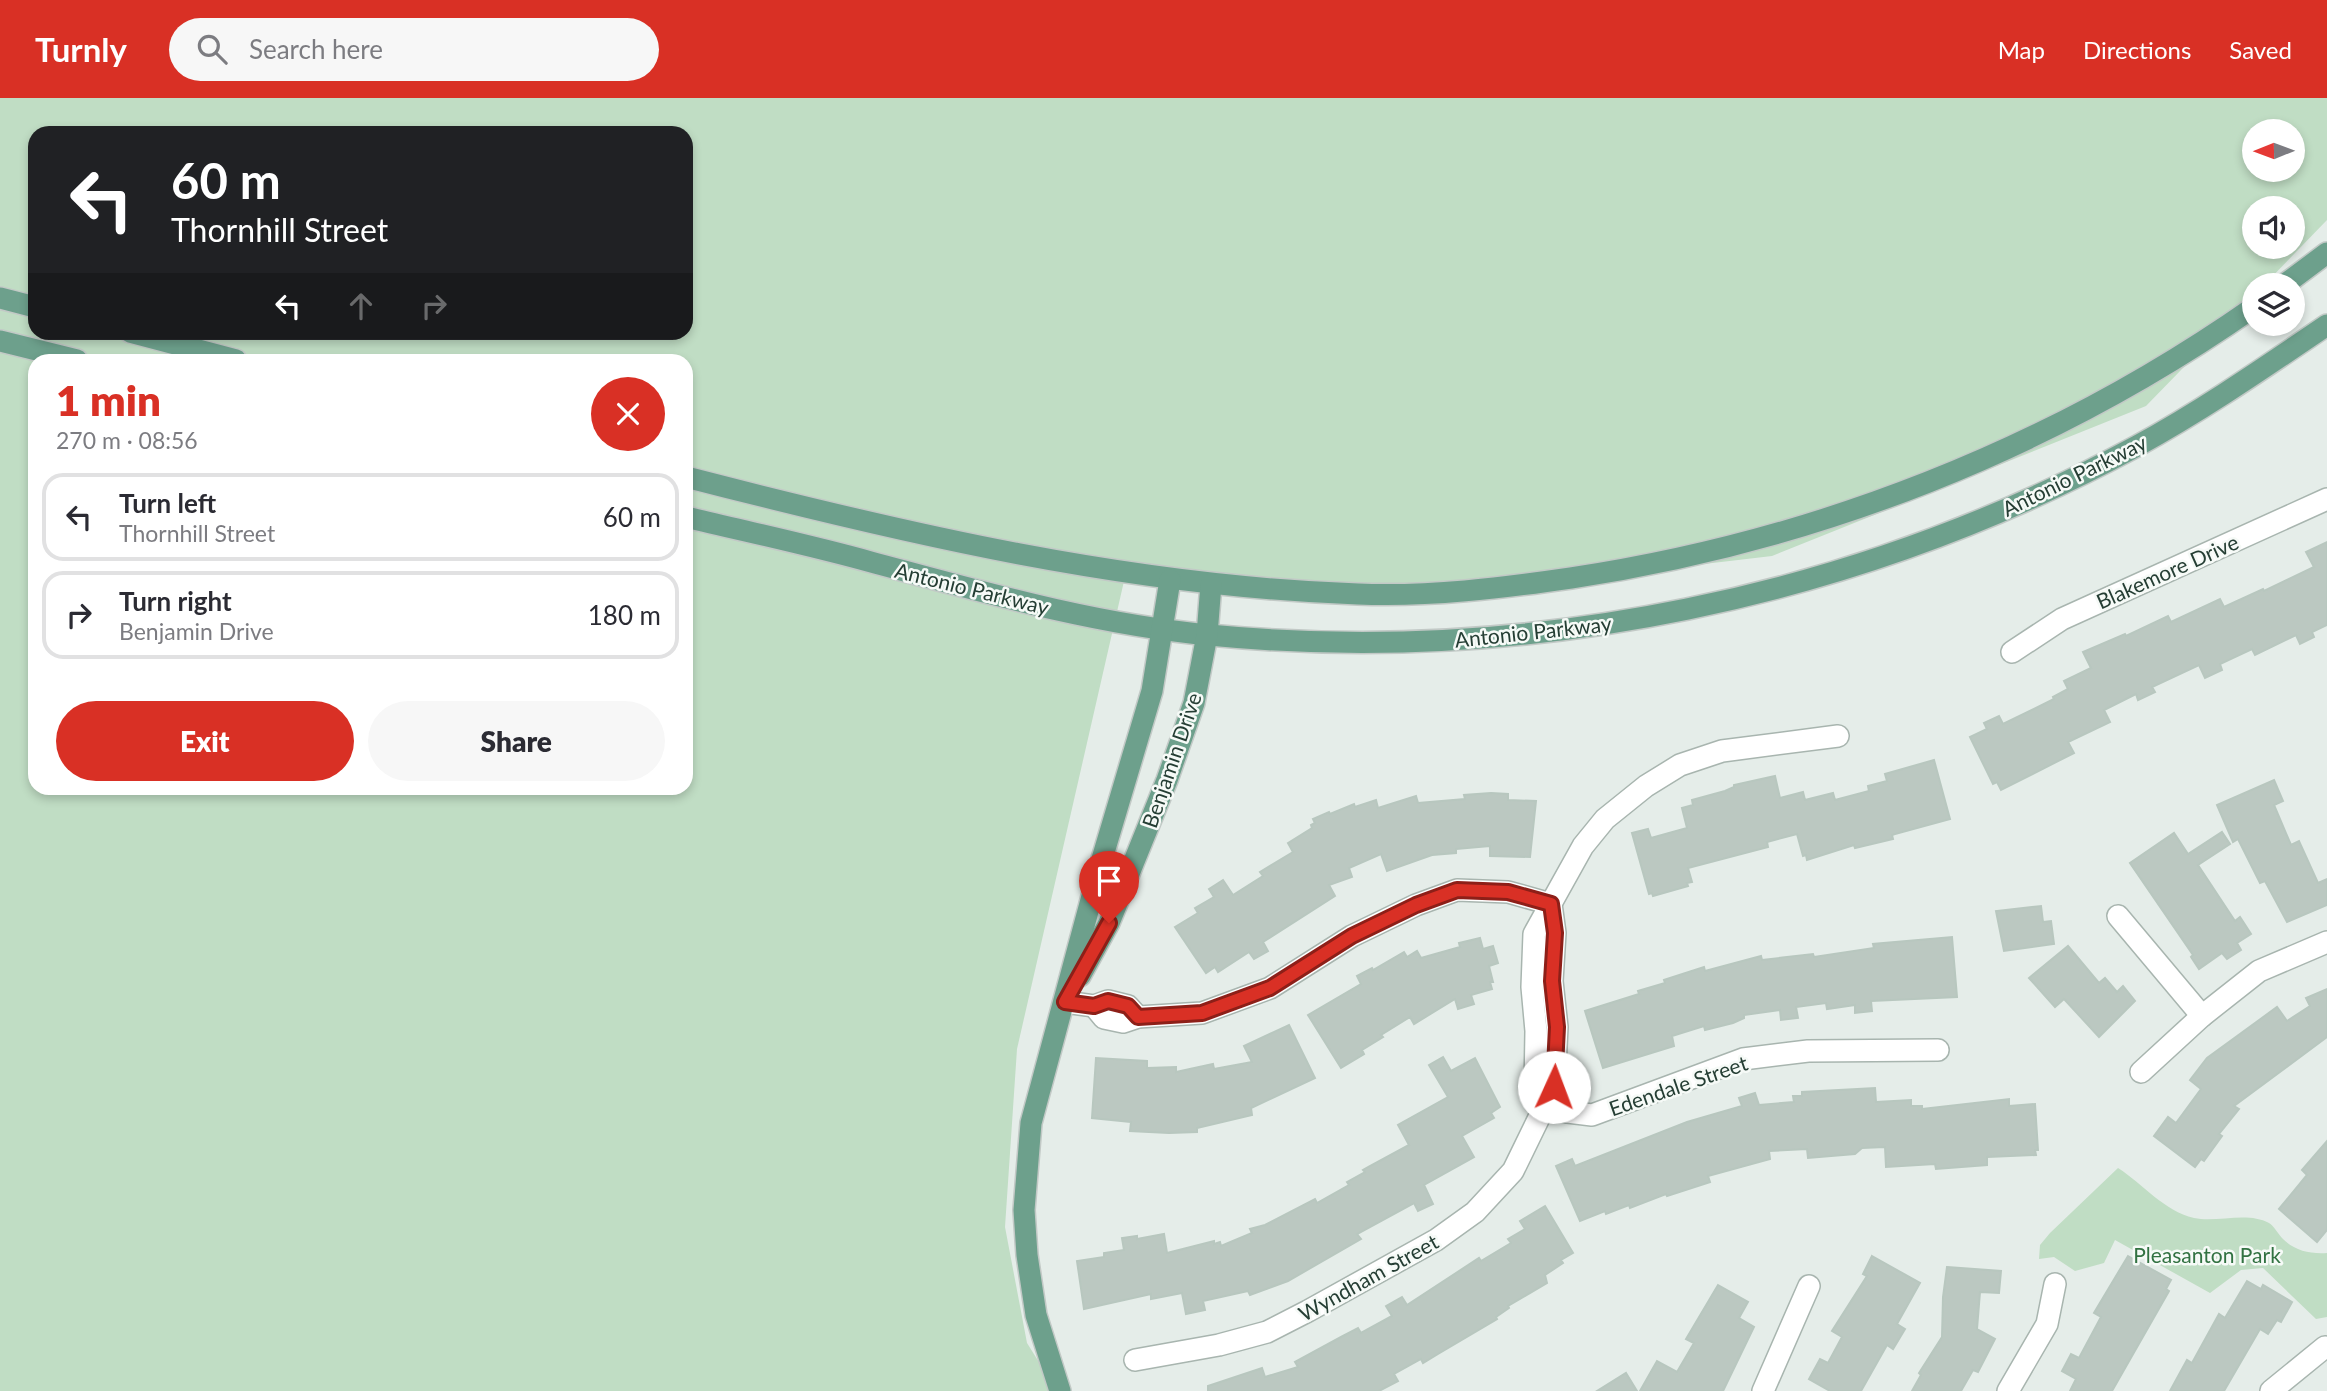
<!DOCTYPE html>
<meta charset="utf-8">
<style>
:root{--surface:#fff;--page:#f7f7f7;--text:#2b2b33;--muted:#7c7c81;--line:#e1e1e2;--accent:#d93025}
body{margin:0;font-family:Lato,sans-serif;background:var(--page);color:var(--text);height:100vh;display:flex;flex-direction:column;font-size:26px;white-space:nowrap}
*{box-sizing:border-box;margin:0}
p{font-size:23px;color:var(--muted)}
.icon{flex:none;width:38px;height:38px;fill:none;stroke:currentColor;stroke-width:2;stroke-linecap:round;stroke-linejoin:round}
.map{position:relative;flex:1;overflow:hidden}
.panel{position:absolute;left:28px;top:256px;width:665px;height:441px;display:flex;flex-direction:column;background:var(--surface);border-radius:21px;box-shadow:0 4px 10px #0003}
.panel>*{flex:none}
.top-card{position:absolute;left:28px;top:28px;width:665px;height:214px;border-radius:21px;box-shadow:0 4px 10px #0003;background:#202124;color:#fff;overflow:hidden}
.needle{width:46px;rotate:269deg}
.buttons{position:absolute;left:2242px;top:21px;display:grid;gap:14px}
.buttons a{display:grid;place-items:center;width:63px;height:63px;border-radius:50%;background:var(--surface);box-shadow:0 4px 10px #0003;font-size:35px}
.pin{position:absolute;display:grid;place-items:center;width:60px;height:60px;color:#fff;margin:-72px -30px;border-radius:50% 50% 50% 0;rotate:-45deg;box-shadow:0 0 7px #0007}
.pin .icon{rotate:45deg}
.me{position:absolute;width:77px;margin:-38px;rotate:2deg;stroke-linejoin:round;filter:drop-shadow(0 0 5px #0008)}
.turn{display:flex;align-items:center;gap:24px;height:147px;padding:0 28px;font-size:32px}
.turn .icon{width:91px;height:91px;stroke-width:2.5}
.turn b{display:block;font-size:49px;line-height:60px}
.lanes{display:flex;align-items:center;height:66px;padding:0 28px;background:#0003;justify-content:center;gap:35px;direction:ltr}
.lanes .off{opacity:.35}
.round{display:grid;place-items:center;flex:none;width:74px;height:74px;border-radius:37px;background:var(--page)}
.summary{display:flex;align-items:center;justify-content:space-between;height:119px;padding:0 28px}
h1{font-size:42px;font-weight:800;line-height:52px;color:var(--accent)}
.cta{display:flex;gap:14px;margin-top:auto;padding:14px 28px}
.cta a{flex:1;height:80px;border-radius:42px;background:var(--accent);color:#fff;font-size:28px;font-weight:800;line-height:80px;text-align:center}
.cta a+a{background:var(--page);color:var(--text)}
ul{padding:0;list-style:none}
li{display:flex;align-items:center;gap:21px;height:88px;margin:0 14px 10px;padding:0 14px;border:4px solid var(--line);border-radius:21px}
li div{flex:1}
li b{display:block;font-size:26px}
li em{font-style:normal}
header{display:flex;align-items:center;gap:42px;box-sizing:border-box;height:98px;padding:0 35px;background:var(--accent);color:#fff}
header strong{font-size:33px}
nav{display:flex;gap:38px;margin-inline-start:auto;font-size:24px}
.search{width:490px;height:63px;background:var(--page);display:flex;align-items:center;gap:18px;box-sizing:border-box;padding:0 24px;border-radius:38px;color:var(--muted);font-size:26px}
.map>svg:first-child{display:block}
</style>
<header>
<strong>Turnly</strong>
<div class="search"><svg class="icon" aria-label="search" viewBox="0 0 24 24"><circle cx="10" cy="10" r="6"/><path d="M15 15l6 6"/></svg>Search here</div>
<nav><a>Map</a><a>Directions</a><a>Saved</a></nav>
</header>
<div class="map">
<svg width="2327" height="1293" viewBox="0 0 2327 1293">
<rect width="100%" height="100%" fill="#e5ede9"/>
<!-- green -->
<g fill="#c0ddc4" fill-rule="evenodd">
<path d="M0,0H2327V122L2264,187H2254V197L2146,308L1772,458L1364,506L1127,470L1017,951L1005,1129L1027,1245L1057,1293H0ZM2254,33H2292V72H2254ZM35,35H686V234H35ZM2254,110H2292V149H2254ZM35,262H686V690H35Z"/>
<path d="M2118,1070C2143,1086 2164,1113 2194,1120C2217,1125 2247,1113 2269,1125C2274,1128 2278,1136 2283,1141C2295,1153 2310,1156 2327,1155V1219L2316,1221L2263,1170L2241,1172L2210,1195L2115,1142L2104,1165L2075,1173L2054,1159L2039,1161L2040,1147L2050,1135Z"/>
</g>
<!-- building -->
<g fill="#bbc8c1" stroke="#b8c7bf" stroke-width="2">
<polygon points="2327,444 2327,527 2312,534 2314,539 2300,546 2296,537 2255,557 2252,551 2220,566 2222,572 2205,580 2199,567 2152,589 2155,594 2138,602 2136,596 2104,612 2110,624 2068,644 2074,655 2001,692 1997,684 1993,686 1970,639 1987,631 1984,625 1999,618 2003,626 2054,601 2053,599 2068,591 2064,583 2091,570 2083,554 2125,536 2126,538 2168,518 2171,524 2220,501 2224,509 2263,491 2264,493 2314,469 2306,454"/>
<polygon points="1934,662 1950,721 1895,736 1892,737 1893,741 1855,750 1854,747 1807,762 1806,757 1803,758 1797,736 1767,744 1768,749 1688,770 1692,784 1687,785 1688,788 1653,798 1652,795 1649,796 1632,735 1648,731 1651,740 1687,730 1682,710 1693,707 1692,702 1725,693 1734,689 1734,687 1775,678 1780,700 1803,694 1805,702 1833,695 1835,702 1869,693 1868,688 1887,683 1885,676"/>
<polygon points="2274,682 2283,703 2274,707 2291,747 2299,743 2318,785 2327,781 2327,807 2287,824 2265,783 2260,785 2238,741 2233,744 2217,707"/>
<polygon points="1491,695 1508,696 1508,702 1536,703 1530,759 1490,758 1490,748 1456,751 1456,755 1432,757 1387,773 1381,756 1349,770 1352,779 1329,787 1335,798 1263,844 1268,853 1254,861 1249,854 1218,874 1215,869 1206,875 1175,829 1198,815 1195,810 1214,799 1209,791 1223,782 1233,797 1263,778 1260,774 1293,754 1288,745 1312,730 1311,727 1315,725 1313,721 1329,714 1330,716 1354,706 1355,709 1376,702 1378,710 1416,698 1418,705 1465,701 1464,697"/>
<polygon points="2222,734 2230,746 2198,767 2235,823 2240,819 2251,836 2237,845 2241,852 2227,861 2222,855 2199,871 2191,859 2193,857 2130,765 2174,735 2188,756"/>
<polygon points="2041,808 2043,824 2051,823 2054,846 2004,853 1996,813"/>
<polygon points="1952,839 1957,899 1871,903 1872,913 1855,915 1855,907 1827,911 1826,905 1796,909 1798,920 1781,922 1780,912 1744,917 1744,920 1733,925 1705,932 1704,928 1672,938 1674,948 1603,970 1585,913 1639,896 1638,893 1665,885 1664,882 1704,869 1705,873 1761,858 1762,862 1813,856 1814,859 1874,850 1873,846"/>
<polygon points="1480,840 1483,851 1493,848 1498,865 1489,868 1493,884 1490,884 1492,891 1471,897 1474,906 1458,911 1455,901 1414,926 1410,919 1381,937 1383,939 1362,952 1364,956 1341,970 1308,917 1361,886 1357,878 1372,870 1373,872 1404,854 1407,859 1417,853 1421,860 1460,849 1459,845"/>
<polygon points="2068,848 2099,885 2105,880 2117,894 2123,888 2135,903 2099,939 2064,901 2055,909 2029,880"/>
<polygon points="2327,891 2327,939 2234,1008 2239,1011 2219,1036 2222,1038 2204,1063 2201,1061 2195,1069 2154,1038 2168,1019 2176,1025 2201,991 2190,982 2207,960 2277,909 2287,923 2310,908 2306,900"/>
<polygon points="1289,927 1315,980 1251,1010 1252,1017 1197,1030 1197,1034 1169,1035 1130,1033 1131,1024 1092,1020 1096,960 1147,963 1147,970 1176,969 1176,974 1213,966 1214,971 1252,964 1244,948"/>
<polygon points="1443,959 1451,973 1475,960 1500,1009 1491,1015 1494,1020 1462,1038 1474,1059 1424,1087 1433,1106 1418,1113 1414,1105 1357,1136 1361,1141 1288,1183 1250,1197 1248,1193 1203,1203 1205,1212 1186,1216 1182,1195 1151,1201 1151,1196 1084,1211 1077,1163 1104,1159 1104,1155 1124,1152 1122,1140 1137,1138 1137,1141 1164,1136 1167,1155 1214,1143 1214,1146 1220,1144 1221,1148 1252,1135 1250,1131 1265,1127 1315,1101 1317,1105 1349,1087 1347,1084 1365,1074 1363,1072 1368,1069 1409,1047 1398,1027 1448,999 1429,967"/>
<polygon points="1875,990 1876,1004 1911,1002 1911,1008 1922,1008 1922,1011 2009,1001 2009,1008 2035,1006 2038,1052 2035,1052 2036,1057 1987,1059 1987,1067 1936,1071 1935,1066 1886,1069 1885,1049 1862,1050 1855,1056 1808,1060 1807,1051 1769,1053 1770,1061 1708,1078 1710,1084 1667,1098 1666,1096 1630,1110 1629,1107 1606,1116 1605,1113 1580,1123 1556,1068 1572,1061 1575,1068 1687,1024 1742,1008 1739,1000 1755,995 1759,1007 1794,1004 1793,998 1802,998 1802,994"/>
<polygon points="2327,1043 2327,1132 2317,1144 2279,1111 2307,1077 2302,1072"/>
<polygon points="1545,1108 1573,1155 1561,1162 1563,1165 1545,1177 1547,1185 1508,1208 1509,1210 1496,1219 1497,1221 1438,1256 1423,1265 1421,1261 1394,1276 1398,1283 1379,1293 1208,1293 1208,1288 1262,1270 1265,1279 1298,1269 1295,1264 1341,1239 1358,1230 1361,1235 1392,1218 1386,1208 1402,1199 1407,1207 1479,1160 1481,1163 1511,1145 1508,1141 1525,1131 1520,1123"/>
<polygon points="1872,1158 1920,1185 1897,1226 1905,1231 1893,1251 1887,1247 1861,1293 1830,1293 1809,1281 1820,1261 1828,1265 1842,1239 1832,1233 1867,1178 1863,1176"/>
<polygon points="2128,1158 2171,1182 2166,1191 2169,1193 2112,1293 2070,1293 2076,1281 2062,1273 2071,1256 2079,1260 2101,1219 2094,1215"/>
<polygon points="1947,1169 2001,1173 1999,1195 1980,1194 1977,1231 1995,1241 1978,1274 1973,1272 1961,1293 1912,1293 1921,1277 1919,1275 1942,1239 1943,1199"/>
<polygon points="2247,1183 2261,1191 2263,1187 2292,1204 2281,1224 2277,1222 2268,1236 2260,1231 2224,1293 2170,1293 2187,1262 2192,1265 2219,1216 2225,1220"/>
<polygon points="1718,1187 1748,1204 1739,1220 1754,1229 1723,1293 1640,1293 1657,1263 1677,1274 1694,1245 1686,1241"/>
<polygon points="1626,1275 1637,1293 1597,1293"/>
</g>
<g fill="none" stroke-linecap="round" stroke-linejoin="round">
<!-- minor casing -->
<g stroke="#a8b5af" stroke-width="24">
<g id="minor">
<polyline points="2012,554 2062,521 2327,401"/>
<polyline points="2118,818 2202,918"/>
<polyline points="1065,904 1094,908 1108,903 1128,908 1138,919"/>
<polyline points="1094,908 1104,920 1123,924 1138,919 1202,915 1270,890 1352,838 1416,807 1457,792 1508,794 1551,806"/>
<polyline points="2141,974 2202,918 2259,873 2327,844"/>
<polyline points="1543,1011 1535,990 1536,933 1532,889 1534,836 1583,748 1605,721 1646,688 1680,667 1722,653 1838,638"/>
<polyline points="1543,1011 1592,1017 1743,961 1808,953 1938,952"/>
<polyline points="1135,1262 1219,1247 1267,1234 1308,1213 1436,1142 1475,1114 1513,1073 1554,989 1557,929 1552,883 1555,835 1551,806"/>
<polyline points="1763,1293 1809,1188"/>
<polyline points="2008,1293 2047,1226 2055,1186"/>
<polyline points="2271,1293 2325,1249"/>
</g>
</g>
<!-- major casing -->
<g stroke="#c2c9c6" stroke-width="24">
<g id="major">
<polyline points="2284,187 2327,155"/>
<polyline points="0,200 35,209"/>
<polyline points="130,234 236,262"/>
<polyline points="0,243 77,262"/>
<path d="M686,379C907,436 1129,488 1358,496C1429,499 1502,490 1571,480C1817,443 2051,351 2254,209"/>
<path d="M686,419C748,434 810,447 871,464C983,494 1093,526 1209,537C1528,568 1855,500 2137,348C2203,312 2265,269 2327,227"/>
<polyline points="1080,878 1109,825 1167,682 1194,605 1207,537 1211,486"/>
<polyline points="1060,1293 1036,1217 1027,1157 1024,1112 1031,1025 1102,761 1152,593 1170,482"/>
</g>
</g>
<!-- minor -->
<use href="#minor" stroke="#fff" stroke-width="21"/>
<!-- major -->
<use href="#major" stroke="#6da08c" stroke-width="21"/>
</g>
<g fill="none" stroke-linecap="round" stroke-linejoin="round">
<!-- route casing -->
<g stroke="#8d1f18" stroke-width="18">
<polyline id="route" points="1109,825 1065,904 1094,908 1108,903 1128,908 1138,919 1202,915 1270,890 1352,838 1416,807 1457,792 1508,794 1551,806 1555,835 1552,883 1557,929 1554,989"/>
</g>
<!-- route -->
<use href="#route" stroke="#d93025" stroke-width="12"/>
</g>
<g text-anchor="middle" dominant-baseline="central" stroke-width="5" stroke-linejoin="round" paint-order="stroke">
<!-- street labels -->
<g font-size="21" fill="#253e34" stroke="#f6faf7">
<text transform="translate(2074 377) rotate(-26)">Antonio Parkway</text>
<text transform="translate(2167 473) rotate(-24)">Blakemore Drive</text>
<text transform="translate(972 490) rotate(14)">Antonio Parkway</text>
<text transform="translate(1533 533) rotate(-6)">Antonio Parkway</text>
<text transform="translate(1171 662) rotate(-71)">Benjamin Drive</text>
<text transform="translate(1678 987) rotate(-19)">Edendale Street</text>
<text transform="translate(1368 1179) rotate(-29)">Wyndham Street</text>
</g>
<!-- park labels -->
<g font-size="21" fill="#327242" stroke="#f6faf7">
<text x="2207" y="1156">Pleasanton Park</text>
</g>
</g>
</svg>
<div class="buttons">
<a><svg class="needle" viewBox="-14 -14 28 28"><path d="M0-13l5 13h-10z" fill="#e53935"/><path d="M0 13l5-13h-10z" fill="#7c7c81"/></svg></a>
<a><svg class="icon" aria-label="sound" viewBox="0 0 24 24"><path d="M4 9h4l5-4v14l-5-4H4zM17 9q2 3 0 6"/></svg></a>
<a><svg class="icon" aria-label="layers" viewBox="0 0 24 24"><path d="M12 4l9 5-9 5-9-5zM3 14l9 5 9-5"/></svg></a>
</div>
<div class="pin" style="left:1109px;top:825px;background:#d93025"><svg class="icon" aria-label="arrive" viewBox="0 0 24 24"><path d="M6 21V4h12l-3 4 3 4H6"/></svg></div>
<svg class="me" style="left:1554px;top:989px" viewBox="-20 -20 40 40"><circle r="19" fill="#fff"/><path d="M0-13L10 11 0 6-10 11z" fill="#d93025"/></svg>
<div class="top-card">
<div class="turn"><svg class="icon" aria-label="left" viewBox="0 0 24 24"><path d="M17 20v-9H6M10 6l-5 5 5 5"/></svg><div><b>60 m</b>Thornhill Street</div></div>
<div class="lanes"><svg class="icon" aria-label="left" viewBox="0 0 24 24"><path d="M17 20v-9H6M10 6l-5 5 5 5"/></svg><svg class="icon off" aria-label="ahead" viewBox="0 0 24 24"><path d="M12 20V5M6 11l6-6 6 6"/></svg><svg class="icon off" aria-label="right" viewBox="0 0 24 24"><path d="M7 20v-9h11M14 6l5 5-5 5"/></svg></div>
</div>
<section class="panel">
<div class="summary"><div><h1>1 min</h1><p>270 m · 08:56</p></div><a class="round" style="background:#d93025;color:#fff"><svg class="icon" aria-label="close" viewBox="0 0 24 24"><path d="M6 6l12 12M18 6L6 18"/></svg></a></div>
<ul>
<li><svg class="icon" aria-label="left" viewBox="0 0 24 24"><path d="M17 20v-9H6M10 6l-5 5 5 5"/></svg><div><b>Turn left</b><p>Thornhill Street</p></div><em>60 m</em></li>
<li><svg class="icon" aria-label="right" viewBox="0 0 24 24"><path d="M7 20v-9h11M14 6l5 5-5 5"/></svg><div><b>Turn right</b><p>Benjamin Drive</p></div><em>180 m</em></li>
</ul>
<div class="cta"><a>Exit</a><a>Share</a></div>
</section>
</div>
